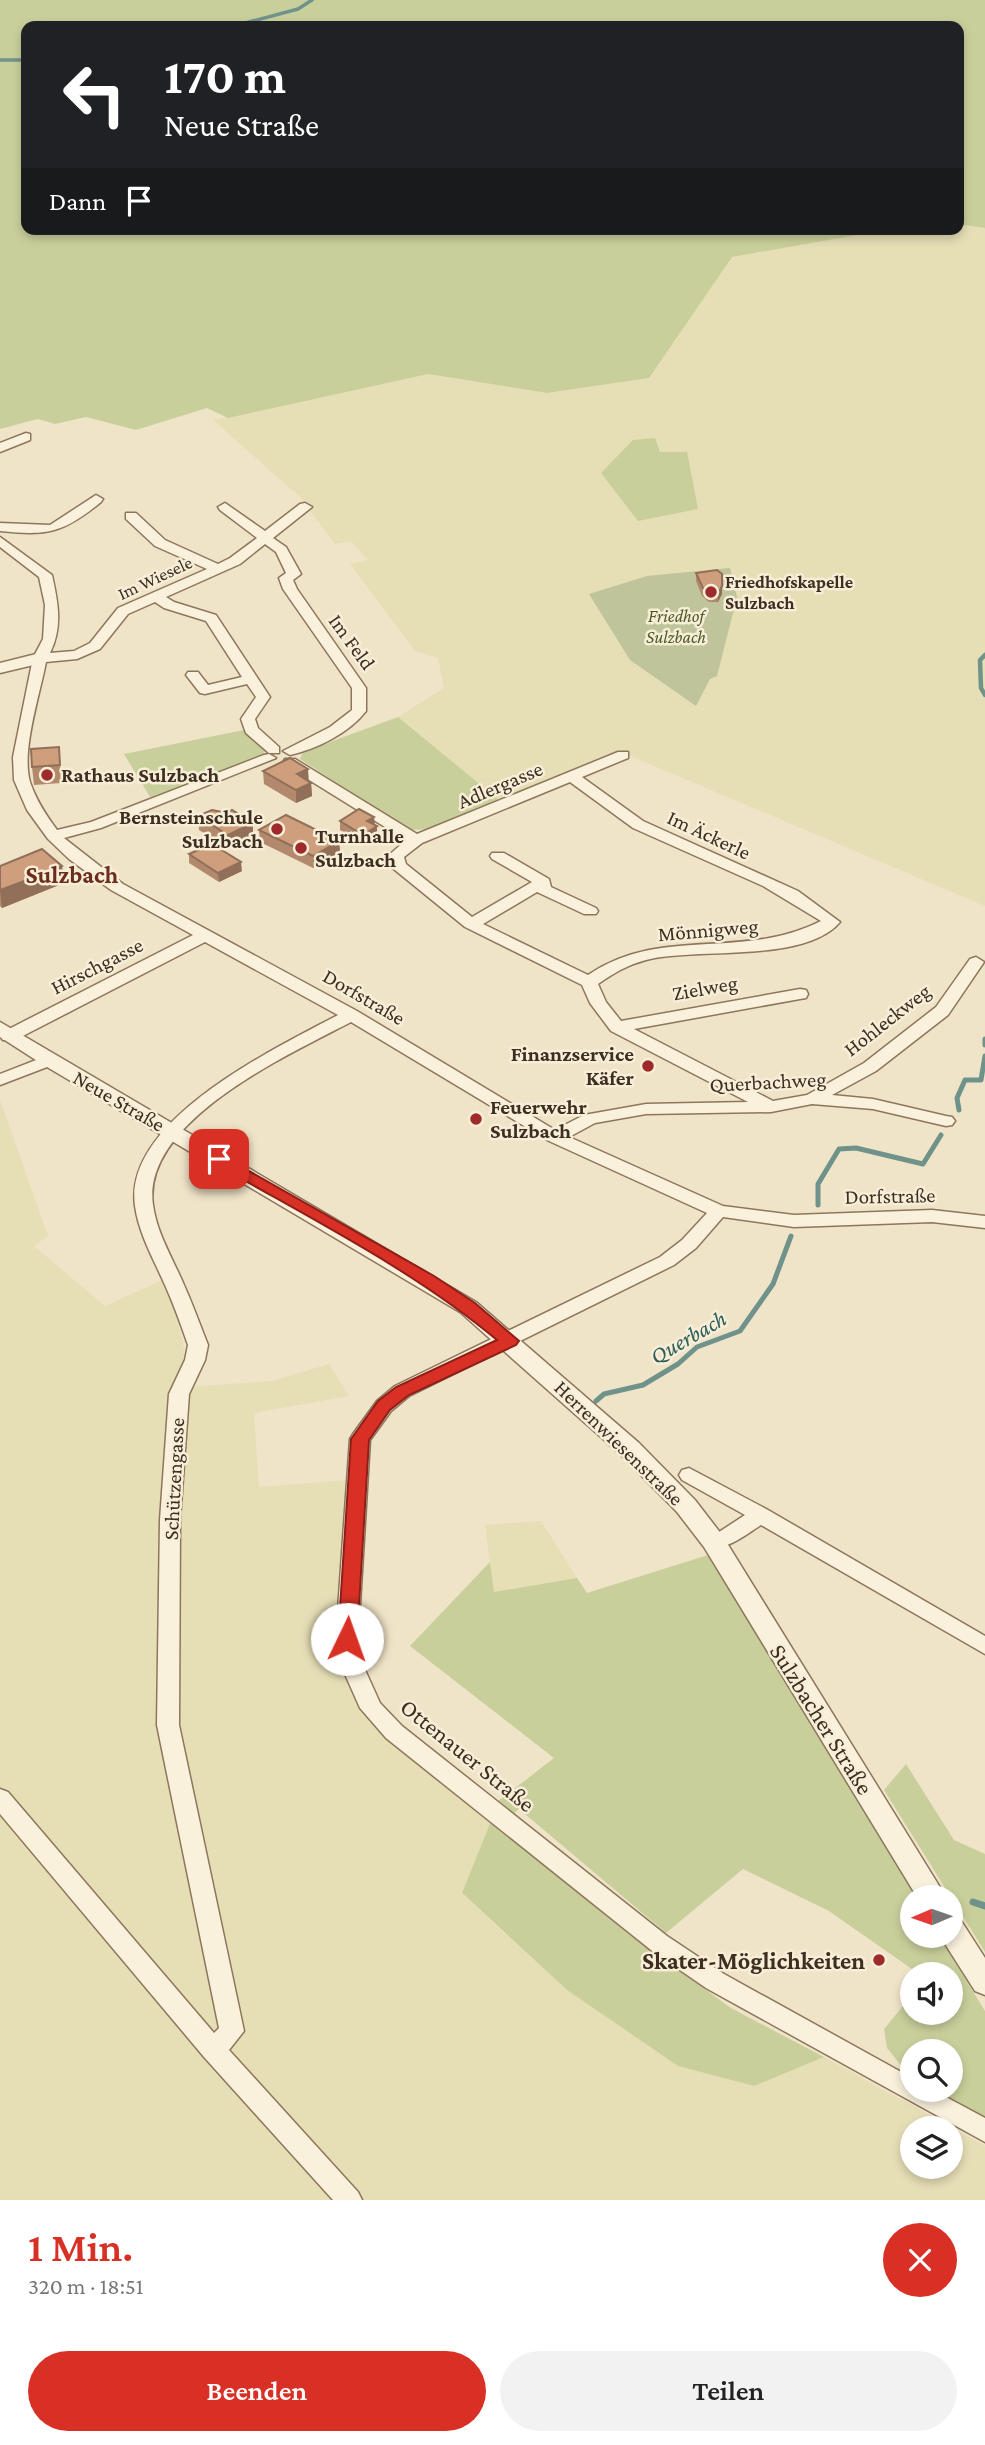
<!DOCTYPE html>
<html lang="de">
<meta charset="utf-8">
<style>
:root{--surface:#fff;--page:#f2f2f2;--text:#222;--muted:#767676;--accent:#d93025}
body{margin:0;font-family:"Crimson Pro",serif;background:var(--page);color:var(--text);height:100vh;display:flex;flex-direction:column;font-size:26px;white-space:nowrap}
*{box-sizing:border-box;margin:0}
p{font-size:23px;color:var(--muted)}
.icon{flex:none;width:38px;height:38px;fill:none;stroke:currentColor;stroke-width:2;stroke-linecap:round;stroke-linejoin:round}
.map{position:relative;height:2200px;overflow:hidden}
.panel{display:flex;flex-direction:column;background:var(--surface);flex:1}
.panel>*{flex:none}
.guide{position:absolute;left:21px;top:21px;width:943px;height:214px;border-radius:14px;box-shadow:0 4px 10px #0003;background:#202124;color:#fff;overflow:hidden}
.needle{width:46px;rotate:268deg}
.controls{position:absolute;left:900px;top:1885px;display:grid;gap:14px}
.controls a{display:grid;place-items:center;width:63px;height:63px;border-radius:50%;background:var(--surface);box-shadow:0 4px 10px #0003;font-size:35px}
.pin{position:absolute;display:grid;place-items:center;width:60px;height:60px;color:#fff;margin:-30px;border-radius:14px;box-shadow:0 4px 10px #0006}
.me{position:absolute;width:77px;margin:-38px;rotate:3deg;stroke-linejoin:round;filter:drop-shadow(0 0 5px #0008)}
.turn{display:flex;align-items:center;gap:24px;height:147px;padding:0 28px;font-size:32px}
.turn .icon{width:91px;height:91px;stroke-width:2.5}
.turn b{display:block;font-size:49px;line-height:60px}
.then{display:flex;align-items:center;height:66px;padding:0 28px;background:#0003;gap:14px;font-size:26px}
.round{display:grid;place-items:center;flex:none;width:74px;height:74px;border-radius:37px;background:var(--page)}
.headline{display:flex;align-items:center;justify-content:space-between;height:119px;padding:0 28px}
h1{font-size:42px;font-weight:600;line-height:52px;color:var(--accent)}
.cta{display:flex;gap:14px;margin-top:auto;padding:14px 28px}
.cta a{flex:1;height:80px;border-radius:42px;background:var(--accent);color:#fff;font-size:28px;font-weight:600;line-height:80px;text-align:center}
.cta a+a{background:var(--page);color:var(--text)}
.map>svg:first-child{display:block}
</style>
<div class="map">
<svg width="985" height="2200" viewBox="0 0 985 2200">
<rect width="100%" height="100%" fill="#f0e4c8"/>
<!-- farmland -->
<g fill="#e6deb5" fill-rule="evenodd">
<polygon points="959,224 985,228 985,906 619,751 499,800 398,717 444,688 438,658 415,651 350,564 368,560 352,542 335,544 300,497 213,420 428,374 547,393 649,378 731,257 891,229 959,229"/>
<path d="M0,1100L48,1236L34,1246L105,1306L165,1279L183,1342L188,1387L272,1381L329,1364L349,1396L254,1413L259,1487L348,1480L339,1650L364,1712L387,1740L491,1821L462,1894L567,1990L678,2066L754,2086L824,2057L985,2146V2200H0ZM912,2128H950V2166H912Z"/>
<polygon points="541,1521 577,1578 494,1592 485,1525"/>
</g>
<!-- green -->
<g fill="#c9cf9b">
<polygon points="0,0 985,0 985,228 959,224 959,26 26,26 26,229 891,229 732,257 649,378 547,393 428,374 228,418 207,408 136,430 86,417 55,424 38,419 0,429"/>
<polygon points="655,438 660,452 687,452 698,509 638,521 601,473 633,440"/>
<polygon points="398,717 499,800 431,829 409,830 300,759 303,752"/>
<polygon points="244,730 265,751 263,756 150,797 124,754"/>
<polygon points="708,1555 916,1897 912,1897 912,1936 939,1936 985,2011 985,2122 926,2090 950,2090 950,2051 912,2051 912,2079 887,2048 884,2029 912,1995 912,2012 950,2012 950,1974 919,1974 829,1911 743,1869 666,1933 519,1809 511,1816 497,1802 554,1758 410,1646 490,1562 494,1592 577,1578 587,1593"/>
<polygon points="906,1764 954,1840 985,1854 985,1952 884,1790"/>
<polygon points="491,1821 627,1933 731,2008 824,2057 754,2086 678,2066 567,1990 462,1893"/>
</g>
<!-- cemetery -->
<polygon fill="#bfc49a" points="730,568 737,597 717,676 710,679 696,706 630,660 589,594 647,576"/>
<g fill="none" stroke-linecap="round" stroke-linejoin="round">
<!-- stream-far3 -->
<g stroke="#6f938a" stroke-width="3.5">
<polyline points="234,26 298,9 312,0"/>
<polyline points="0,60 26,60"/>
</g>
<!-- stream-far2 -->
<polyline stroke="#6f938a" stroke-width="4.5" points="985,655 980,660 981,688 985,695"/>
<!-- stream-far1 -->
<g stroke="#6f938a" stroke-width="5">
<polyline points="985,1039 985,1045"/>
<polyline points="959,1110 957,1098 965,1080 981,1080 985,1056"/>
<polyline points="818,1205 818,1184 839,1149 856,1148 923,1164 941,1135"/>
<polyline points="596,1401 604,1394 643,1385 678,1364 697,1347 740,1331 773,1284 791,1236"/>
</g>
<!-- stream -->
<polyline stroke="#6f938a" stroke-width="7" points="973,1902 985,1906"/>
<!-- minor casing -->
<g stroke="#8d765c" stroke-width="3">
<g id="minor">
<polygon points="26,433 30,434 30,440 0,452 0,443"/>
<path d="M96,495L103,499L101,502C63,533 48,536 0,531V523L50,525Z"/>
<path d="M225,503L265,531L300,504L305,503L312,507L273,538L286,547L301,574L293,580L297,589L366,688V711C349,733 317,749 290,755L283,751L330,727L352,710V688L283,589L279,578L286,573L276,552L265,544L240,564L166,597L174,602L216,615L270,697L255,719L258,728L279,747V753H269L246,733L241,719L256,697L247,684L205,694L200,693L186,675L188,672H198L208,685L242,677L206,621L164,608L155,602L128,614L100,649L77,659L46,662C40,694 21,751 30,782C36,800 46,815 57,830L91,822L264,755L269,754L276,758L101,828L64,838L123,884L357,1011L555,1130L584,1115L646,1104L748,1102L611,1031L590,1003L582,985L465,927L390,866L388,856L406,840L285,765L283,762L285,759H295L417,834L618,752H628V758L582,777L643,821L798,891L840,922C804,964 696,947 646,960C627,965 614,973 598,984L606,1002L621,1021L800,989L806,990L808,994L806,998L800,999L634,1029L773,1101L807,1095L864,1063L936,1007L970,959L976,957L984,962L948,1015L876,1071L832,1095L873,1099L946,1116L952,1117L955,1121L952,1125L946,1126L873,1109L812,1104L771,1112L646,1114L595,1123L569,1137L723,1206L794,1215L932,1210L985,1216V1228L932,1222L794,1227L723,1217L696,1248L674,1265L409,1396L391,1411L370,1440L358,1638L366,1672L380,1703L402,1726L667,1936L724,1974L912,2078V2090H933L985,2118V2142L706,1988L651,1950L386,1738L360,1708L344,1672L336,1638L350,1439L353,1434L377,1401L395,1386L660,1257L682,1240L707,1213L549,1141L351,1022C290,1054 141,1121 153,1205C157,1234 173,1259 184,1285C193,1305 200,1325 208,1345L205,1360L189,1394L180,1520L179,1725L244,2031L229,2050L358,2192L362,2200H333L204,2057L0,1814V1789L8,1792L214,2033L219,2028L157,1725L160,1520L169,1394L185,1360L188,1345C181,1325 174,1305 165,1285C154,1260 139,1234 135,1206C123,1120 276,1048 338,1015L205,942L15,1040H3L0,1036L3,1032L193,935L111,890L69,859L48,839L27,810L14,780L13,757L33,658L43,639L45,605L39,577L0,547V537L52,575C58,602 63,627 50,653L74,651L90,643L118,608L207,569L155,546L126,519V513H136L165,540L218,564L230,558L257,538L220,510L218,507ZM570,782L633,828L763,886L821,921C742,961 661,925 588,975L483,924L537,892L584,914H596L598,911L596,908L551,887L549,879L504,853H492L490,856L492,859L532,882L472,917L406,864L404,857L422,843Z"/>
<polygon points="49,1055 55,1056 58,1060 55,1064 0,1085 0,1074"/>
<path d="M689,1468L768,1510L985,1636V1654L761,1525C745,1535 726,1552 706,1546L703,1541L706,1536L719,1532L745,1515L682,1480L679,1475L682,1470Z"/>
</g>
</g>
<!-- tertiary casing -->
<g stroke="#8d765c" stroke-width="3">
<g id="tertiary">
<polygon points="40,653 46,654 49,658 46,662 0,673 0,663"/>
<polygon points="0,1022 476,1302 639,1443 695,1500 722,1535 946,1897 917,1897 704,1547 677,1512 621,1455 460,1312 42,1064 0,1037"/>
<polygon points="950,1916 960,1919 985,1958 985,1995 975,1991 940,1936 950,1936"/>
</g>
</g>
<!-- minor -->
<use href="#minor" fill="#faf1dc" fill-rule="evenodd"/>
<!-- tertiary -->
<use href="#tertiary" fill="#faf1dc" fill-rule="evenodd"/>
</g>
<!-- wall -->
<g fill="#b2896c">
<polygon points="696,573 722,586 722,594 718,602 709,602 702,596 696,581"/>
<polygon points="59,747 61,783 34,785 32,767"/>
<polygon points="263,771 309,781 311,783 312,796 296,803 264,784"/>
<polygon points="198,816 253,823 253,836 228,848 199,830"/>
<polygon points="374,817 374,825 377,826 377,835 363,844 340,830 340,821"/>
<polygon points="259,830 339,841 340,852 313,868 260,842"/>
<polygon points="189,854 242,871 219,882 189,863"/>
<polygon points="0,866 62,866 64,883 2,908 0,906"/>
</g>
<!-- shaded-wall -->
<g fill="#916f58">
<polygon points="722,586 722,594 718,602 718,594"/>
<polygon points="308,769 309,783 297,774"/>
<polygon points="311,783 312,796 296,803 296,790"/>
<polygon points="374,817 375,826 367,821"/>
<polygon points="253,823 253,836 228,848 228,835"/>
<polygon points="377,826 377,835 363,844 363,835"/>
<polygon points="339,841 340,852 313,868 313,856"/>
<polygon points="241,862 242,871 219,882 218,873"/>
<polygon points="62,866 64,883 2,908 0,890"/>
</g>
<!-- building -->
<g fill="#cf9f7d" stroke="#916f58" stroke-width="2">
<polygon points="717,570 722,574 722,586 718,594 710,594 703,588 696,573"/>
<polygon points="59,747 60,765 32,767 31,749"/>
<polygon points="290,758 308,769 297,774 311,783 296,790 263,771"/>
<polygon points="359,809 374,817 367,821 377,826 363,835 340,821"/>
<polygon points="212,810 227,813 232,810 253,823 228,835 198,816"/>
<polygon points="286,815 339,841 313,856 259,830"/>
<polygon points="212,844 241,862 218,873 189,854"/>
<polygon points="42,849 62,866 27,880 0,890 0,866"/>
</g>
<!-- route -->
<path fill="#d93025" stroke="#8d1f18" stroke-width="2" d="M219,1154L434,1276L475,1303L519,1341L516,1345L409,1395L390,1410L369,1440L357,1639L347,1646L338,1639L351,1439L378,1401L396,1387L497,1340C412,1269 309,1218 214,1163L211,1159Z"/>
<!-- markers -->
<g fill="#9e2a2b" stroke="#f7eed8" stroke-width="2.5">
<circle cx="711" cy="592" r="7"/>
<circle cx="47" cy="775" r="7"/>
<circle cx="277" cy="829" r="7"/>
<circle cx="301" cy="848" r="7"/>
<circle cx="648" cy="1066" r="7"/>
<circle cx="476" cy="1119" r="7"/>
<circle cx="879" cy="1960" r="7"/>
</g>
<g text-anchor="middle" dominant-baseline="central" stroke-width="5" stroke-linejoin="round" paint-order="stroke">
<!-- far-street labels -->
<g font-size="18" fill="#3d2e20" stroke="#f7eed8">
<text transform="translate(155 578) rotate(-25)">Im Wiesele</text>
</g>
<!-- far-poi labels -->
<g font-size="18" font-weight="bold" fill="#3d2e20" stroke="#f7eed8" text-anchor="start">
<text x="725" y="582">Friedhofskapelle<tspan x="725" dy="21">Sulzbach</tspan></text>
</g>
<!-- far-park labels -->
<g font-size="18" font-style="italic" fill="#4d5a26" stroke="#f7eed8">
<text x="676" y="616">Friedhof<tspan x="676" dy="21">Sulzbach</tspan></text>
</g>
<!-- street labels -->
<g font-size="21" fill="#3d2e20" stroke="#f7eed8">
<text transform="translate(352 642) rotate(54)">Im Feld</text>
<text transform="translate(500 785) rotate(-23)">Adlergasse</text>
<text transform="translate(709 835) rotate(25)">Im Äckerle</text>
<text transform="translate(708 930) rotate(-5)">Mönnigweg</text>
<text transform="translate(97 966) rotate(-27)">Hirschgasse</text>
<text transform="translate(705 988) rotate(-10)">Zielweg</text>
<text transform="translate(364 997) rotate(30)">Dorfstraße</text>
<text transform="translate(887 1020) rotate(-38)">Hohleckweg</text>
<text transform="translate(768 1082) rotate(-3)">Querbachweg</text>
<text transform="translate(119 1101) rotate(30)">Neue Straße</text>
<text transform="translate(890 1196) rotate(-1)">Dorfstraße</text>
<text transform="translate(619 1443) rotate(44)">Herrenwiesenstraße</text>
<text transform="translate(174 1479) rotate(-87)">Schützengasse</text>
</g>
<!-- poi labels -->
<g font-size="21" font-weight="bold" fill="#3d2e20" stroke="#f7eed8" text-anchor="start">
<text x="61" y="775">Rathaus Sulzbach</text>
<text x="263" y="817" text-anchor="end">Bernsteinschule<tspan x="263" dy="24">Sulzbach</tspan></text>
<text x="315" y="836">Turnhalle<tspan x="315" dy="24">Sulzbach</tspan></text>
<text x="634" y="1054" text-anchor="end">Finanzservice<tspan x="634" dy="24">Käfer</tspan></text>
<text x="490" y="1107">Feuerwehr<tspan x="490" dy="24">Sulzbach</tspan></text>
</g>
<!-- water labels -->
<g font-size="23" font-style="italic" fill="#2f5d5a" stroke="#f7eed8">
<text transform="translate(688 1337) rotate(-30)">Querbach</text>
</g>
<!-- quarter labels -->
<g font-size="24" font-weight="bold" fill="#6b2e1e" stroke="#f7eed8">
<text x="72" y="874">Sulzbach</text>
</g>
<!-- near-street labels -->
<g font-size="24" fill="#3d2e20" stroke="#f7eed8">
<text transform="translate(822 1719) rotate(58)">Sulzbacher Straße</text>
<text transform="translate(468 1755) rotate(39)">Ottenauer Straße</text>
</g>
<!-- near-poi labels -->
<g font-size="24" font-weight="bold" fill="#3d2e20" stroke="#f7eed8" text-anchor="end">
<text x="865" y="1960">Skater-Möglichkeiten</text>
</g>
</g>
</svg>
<div class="controls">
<a><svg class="needle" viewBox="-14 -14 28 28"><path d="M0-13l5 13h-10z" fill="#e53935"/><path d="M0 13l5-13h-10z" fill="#767676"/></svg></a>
<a><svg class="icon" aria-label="sound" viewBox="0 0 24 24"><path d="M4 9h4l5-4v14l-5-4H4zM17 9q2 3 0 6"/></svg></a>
<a><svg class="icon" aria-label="search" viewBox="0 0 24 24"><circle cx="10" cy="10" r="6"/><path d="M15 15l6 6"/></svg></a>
<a><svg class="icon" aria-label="layers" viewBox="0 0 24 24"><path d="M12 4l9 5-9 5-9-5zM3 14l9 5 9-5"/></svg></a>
</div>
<div class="pin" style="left:219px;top:1159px;background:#d93025"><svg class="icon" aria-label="arrive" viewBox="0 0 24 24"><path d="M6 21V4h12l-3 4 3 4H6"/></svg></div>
<svg class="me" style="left:347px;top:1639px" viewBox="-20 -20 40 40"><circle r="19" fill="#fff"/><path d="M0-13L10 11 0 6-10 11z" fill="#d93025"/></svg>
<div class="guide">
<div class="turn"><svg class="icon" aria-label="left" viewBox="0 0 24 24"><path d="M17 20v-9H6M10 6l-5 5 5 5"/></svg><div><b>170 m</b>Neue Straße</div></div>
<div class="then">Dann<svg class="icon" aria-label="arrive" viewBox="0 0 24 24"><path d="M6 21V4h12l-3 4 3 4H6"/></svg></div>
</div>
</div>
<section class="panel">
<div class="headline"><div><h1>1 Min.</h1><p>320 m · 18:51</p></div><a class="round" style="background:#d93025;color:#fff"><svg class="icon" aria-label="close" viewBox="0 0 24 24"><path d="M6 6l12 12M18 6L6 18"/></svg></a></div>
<div class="cta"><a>Beenden</a><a>Teilen</a></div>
</section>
